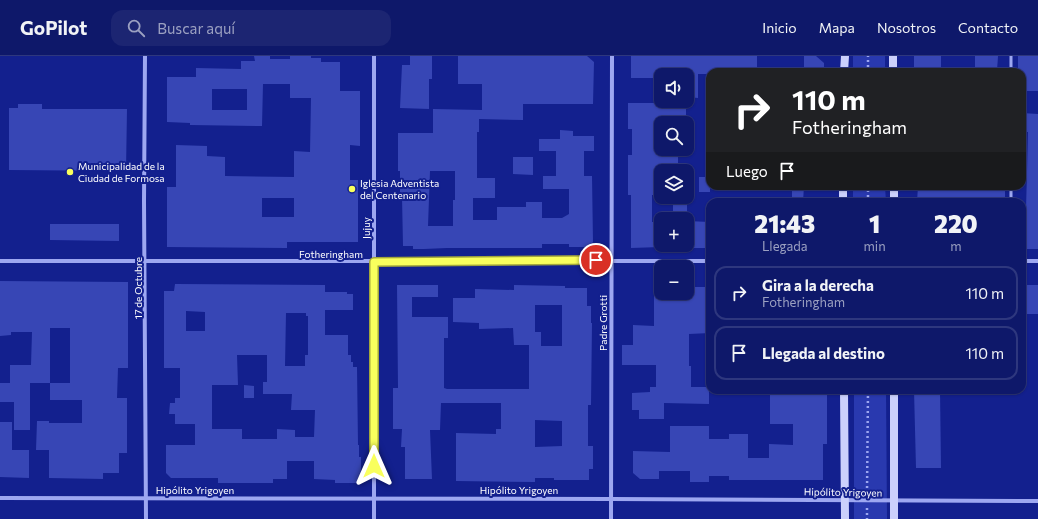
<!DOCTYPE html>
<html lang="es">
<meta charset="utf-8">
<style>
:root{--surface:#0e186a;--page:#1c2572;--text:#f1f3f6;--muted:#9ba0c1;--line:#2e377e}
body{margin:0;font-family:Commissioner,sans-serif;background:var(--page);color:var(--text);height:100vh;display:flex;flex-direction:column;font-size:15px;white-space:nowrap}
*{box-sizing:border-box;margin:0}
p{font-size:13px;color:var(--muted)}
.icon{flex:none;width:22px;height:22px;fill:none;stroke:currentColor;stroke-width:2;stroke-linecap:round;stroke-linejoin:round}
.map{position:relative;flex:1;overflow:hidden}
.panel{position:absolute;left:706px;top:142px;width:320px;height:196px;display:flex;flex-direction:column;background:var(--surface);border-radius:12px;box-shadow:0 1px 3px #0004,0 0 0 1px var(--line)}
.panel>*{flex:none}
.guide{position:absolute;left:706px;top:12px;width:320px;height:122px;border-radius:12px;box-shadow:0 1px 3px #0004,0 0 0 1px var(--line);background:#202124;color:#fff;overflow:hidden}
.fabs{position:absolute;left:654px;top:12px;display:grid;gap:8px}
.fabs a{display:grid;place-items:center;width:40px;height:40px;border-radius:8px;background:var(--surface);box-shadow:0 1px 3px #0004,0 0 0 1px var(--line);font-size:20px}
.pin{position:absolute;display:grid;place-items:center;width:34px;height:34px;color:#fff;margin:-17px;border:2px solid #fff;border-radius:50%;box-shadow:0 1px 4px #0007}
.me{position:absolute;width:44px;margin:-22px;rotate:0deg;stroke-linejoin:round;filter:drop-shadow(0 0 3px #0008)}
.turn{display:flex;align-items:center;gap:14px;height:84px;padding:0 20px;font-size:18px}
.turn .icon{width:52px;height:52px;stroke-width:2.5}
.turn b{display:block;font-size:28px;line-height:34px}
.then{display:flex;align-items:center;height:38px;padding:0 20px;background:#0003;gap:8px;font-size:15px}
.eta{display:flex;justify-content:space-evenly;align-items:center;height:68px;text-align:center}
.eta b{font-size:24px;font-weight:800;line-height:28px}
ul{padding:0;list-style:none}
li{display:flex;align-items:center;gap:12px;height:54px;margin:0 8px 6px;padding:0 12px;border:2px solid var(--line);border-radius:12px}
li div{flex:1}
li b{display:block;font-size:15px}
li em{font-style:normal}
header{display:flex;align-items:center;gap:24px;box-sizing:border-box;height:56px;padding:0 20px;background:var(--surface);border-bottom:1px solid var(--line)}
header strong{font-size:19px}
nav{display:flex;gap:22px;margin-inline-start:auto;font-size:14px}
.search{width:280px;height:36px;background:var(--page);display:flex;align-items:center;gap:10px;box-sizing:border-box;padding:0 14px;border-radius:12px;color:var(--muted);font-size:15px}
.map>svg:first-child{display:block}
</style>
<header>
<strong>GoPilot</strong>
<div class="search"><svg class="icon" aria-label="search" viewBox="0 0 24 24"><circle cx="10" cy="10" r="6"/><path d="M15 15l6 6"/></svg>Buscar aquí</div>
<nav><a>Inicio</a><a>Mapa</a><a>Nosotros</a><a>Contacto</a></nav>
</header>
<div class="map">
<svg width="1038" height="463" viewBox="0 0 1038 463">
<rect width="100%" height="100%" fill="#13208e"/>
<!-- park -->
<g fill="#2939af">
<rect x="853" y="0" width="32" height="16"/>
<polygon points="853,130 885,130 886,146 853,146"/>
<polygon points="854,334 886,334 887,463 854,463"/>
</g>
<!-- building -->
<g fill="#3746b5" fill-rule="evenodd">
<path d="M254,0H270V3H290V0H311V2H321V6H340V35H360V90L350,89V124H358V186H287V192L167,191V131H176V89L207,90V100L225,101V120L294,121V95L310,96L311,42H290V28H263L262,70L190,69V67L167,66V21H196V12L241,13V5H255ZM212,33H247V54H212ZM262,142H294V161H262Z"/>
<polygon points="410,0 432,0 432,23 429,23 429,53 400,52 402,9 410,9"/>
<path d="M458,0H587L594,6L593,48H523V64L479,63V76H477V122H495V142H473V164H497V151H526V146H542V162H562L569,158V133H543V120H556V95H539V83H560V74L573,75V80H594V95H584V120H592L593,186L588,191H569V188H542V192H447L424,193H413V190H403L402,141H400V115H398V77H433V53L482,54V28H458ZM430,115H455V144H453V170H428Z"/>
<polygon points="631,0 757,0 757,16 710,16 710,18 698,18 698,42 687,41 687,19 661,19 661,22 631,22"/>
<polygon points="804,0 816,0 824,7 824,16 804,16"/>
<rect x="914" y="0" width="27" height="16"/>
<polygon points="975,0 998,0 997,15 975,14"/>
<polygon points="1018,0 1038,0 1038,35 1022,35 1022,16 1018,16"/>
<polygon points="658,45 686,45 686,67 661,67 661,93 664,93 664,100 678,100 678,115 661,115 661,139 652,139 652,166 661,166 661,191 631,192 631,139 628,139 628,99 632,99 632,73 628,73 628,47 658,47"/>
<polygon points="18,48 42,48 42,53 127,53 126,115 9,114 9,52 18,52"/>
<polygon points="1022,57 1038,58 1038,193 1025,193 1028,76 1022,76"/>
<polygon points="513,101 533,101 533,119 513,118"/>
<rect x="699" y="121" width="11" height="15"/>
<polygon points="792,130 804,130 803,146 792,146"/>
<polygon points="918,130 1001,130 1001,132 1005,132 1005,146 917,146"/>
<rect x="673" y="144" width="14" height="19"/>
<polygon points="687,165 710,166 710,192 687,192"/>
<polygon points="50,168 119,168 119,185 50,184"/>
<polygon points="0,225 128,226 128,312 118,312 117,342 127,342 127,397 119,397 119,417 103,417 103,423 49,422 49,394 36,394 37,365 49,365 49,367 82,367 82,344 50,344 50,327 70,327 70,272 50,272 50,327 30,327 30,374 14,374 14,346 0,346 0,327 10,327 10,309 31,309 32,276 11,276 11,279 0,280"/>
<path d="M175,228L325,229V236H347V238H353V254H325V279H348V299H351V306H353V311H357L358,389H359V401H361V427H335V424L314,423V405H287V423H273V427H218V422H171L166,417V389H195V368H175V358H169L170,347H175V342H180V312H164V235H174ZM186,255L205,256V275H186ZM286,257H306V260H308V299H305V310H285ZM237,299H267V326H263V338H292L291,354H315L314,381H295V374L277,373V383H242V373H212V329H238Z"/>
<path d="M397,229H438V241H412V261H448V282H444V332L447,333H529V289H514L513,272L479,273V267L453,266V242H475V233L514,234V229L565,230V232H587V250H591V267H592L591,349H588V390H593V413H589V424H554V422H535V426L456,425V377L496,378V373H501V347H441L440,374H430L432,423H405V391H401L402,373H393V332H398ZM535,249H562V290H541V276H535ZM535,364L562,365V390L535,391Z"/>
<rect x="1022" y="229" width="16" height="29"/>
<polygon points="691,231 710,231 710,277 689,278 689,310 691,310 691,331 709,331 709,348 664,347 664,363 639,363 639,354 632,354 632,337 650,336 650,331 656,331 656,309 622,309 622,289 633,289 633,269 654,270 654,237 687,237 687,236 691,236"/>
<polygon points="244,329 254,330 254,342 244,342"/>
<polygon points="770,334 827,334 827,388 823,388 823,424 729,424 729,420 709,420 709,426 690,426 690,415 659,415 659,423 640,423 633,417 633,395 670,396 670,370 709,370 709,383 729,383 729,378 748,378 748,402 769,402 769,388 793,389 793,368 770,368"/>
<polygon points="914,334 940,334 941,412 916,412"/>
<polygon points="0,366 12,366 12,394 29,394 29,422 0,421"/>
</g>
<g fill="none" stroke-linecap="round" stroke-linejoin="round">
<!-- path -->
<g stroke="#9da7f1" stroke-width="2.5" stroke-dasharray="2 3" stroke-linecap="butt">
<polyline points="868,16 868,0"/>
<polyline points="868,146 868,130"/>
<polyline points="867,437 868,334"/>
<polyline points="867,452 867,463"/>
</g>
<!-- lane -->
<g stroke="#9da7f1" stroke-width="3">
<polyline points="1011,16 1011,0"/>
<polyline points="1011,146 1011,130"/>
</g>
<!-- street -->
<g stroke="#9da7f1" stroke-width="4">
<polyline points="145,0 144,145 146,463"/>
<polyline points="374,0 374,463"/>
<polyline points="0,205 710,205"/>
<polyline points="1022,205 1038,205"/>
<polyline points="0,442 611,443 1038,445"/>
<polyline points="611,463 612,0"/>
</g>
<!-- secondary -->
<g stroke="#cbd0fc" stroke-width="8">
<polyline points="893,0 893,16"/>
<polyline points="844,16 845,0"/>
<polyline points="894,130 894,146"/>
<polyline points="843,146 843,130"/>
<polyline points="844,334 845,463"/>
<polyline points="894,463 894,334"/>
</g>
</g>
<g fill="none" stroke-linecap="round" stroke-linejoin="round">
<!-- route casing -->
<g stroke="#a2a63c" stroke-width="10">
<polyline id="route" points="374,410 374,206 596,204"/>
</g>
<!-- route -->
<use href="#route" stroke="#f9ff5d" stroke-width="7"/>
</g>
<!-- markers -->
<g fill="#f9ff5d" stroke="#13208e" stroke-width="1.5">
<circle cx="70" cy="116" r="4"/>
<circle cx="352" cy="133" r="4"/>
</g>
<g text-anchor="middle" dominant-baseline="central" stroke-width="4" stroke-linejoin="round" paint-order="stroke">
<!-- poi labels -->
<g font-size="10" fill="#fff" stroke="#13208e" text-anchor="start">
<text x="78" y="110">Municipalidad de la<tspan x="78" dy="12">Ciudad de Formosa</tspan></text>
<text x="360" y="127">Iglesia Adventista<tspan x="360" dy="12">del Centenario</tspan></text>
</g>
<!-- street labels -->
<g font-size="10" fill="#fff" stroke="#13208e">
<text transform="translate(366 172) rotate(-90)">Jujuy</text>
<text x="331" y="198">Fotheringham</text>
<text transform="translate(138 232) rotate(-90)">17 de Octubre</text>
<text transform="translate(603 267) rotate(-90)">Padre Grotti</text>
<text x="195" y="434">Hipólito Yrigoyen</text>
<text x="519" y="434">Hipólito Yrigoyen</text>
<text transform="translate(843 436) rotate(1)">Hipólito Yrigoyen</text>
</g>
</g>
</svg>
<div class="fabs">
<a><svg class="icon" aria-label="sound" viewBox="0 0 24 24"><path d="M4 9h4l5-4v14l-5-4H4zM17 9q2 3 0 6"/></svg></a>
<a><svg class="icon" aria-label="search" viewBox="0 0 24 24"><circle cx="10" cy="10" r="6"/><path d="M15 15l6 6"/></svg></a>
<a><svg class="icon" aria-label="layers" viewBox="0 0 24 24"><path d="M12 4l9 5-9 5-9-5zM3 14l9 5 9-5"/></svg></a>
<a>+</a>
<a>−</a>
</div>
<div class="pin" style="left:596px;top:204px;background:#d93025"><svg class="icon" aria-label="arrive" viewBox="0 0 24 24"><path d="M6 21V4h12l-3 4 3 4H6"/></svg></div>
<svg class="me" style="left:374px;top:410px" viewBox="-20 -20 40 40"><path d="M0-17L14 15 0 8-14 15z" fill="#f9ff5d" stroke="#fff" stroke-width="4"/></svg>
<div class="guide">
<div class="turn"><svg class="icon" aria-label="right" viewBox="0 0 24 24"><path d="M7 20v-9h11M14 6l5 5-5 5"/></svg><div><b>110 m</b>Fotheringham</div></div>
<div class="then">Luego<svg class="icon" aria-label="arrive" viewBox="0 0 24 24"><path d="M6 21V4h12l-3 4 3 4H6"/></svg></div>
</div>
<section class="panel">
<div class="eta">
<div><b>21:43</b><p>Llegada</p></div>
<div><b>1</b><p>min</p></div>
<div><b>220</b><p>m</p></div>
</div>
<ul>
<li><svg class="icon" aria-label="right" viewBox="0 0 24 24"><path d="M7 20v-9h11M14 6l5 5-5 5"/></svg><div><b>Gira a la derecha</b><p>Fotheringham</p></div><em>110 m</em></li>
<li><svg class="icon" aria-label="arrive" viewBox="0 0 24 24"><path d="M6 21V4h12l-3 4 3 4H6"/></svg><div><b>Llegada al destino</b></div><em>110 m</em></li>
</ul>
</section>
</div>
